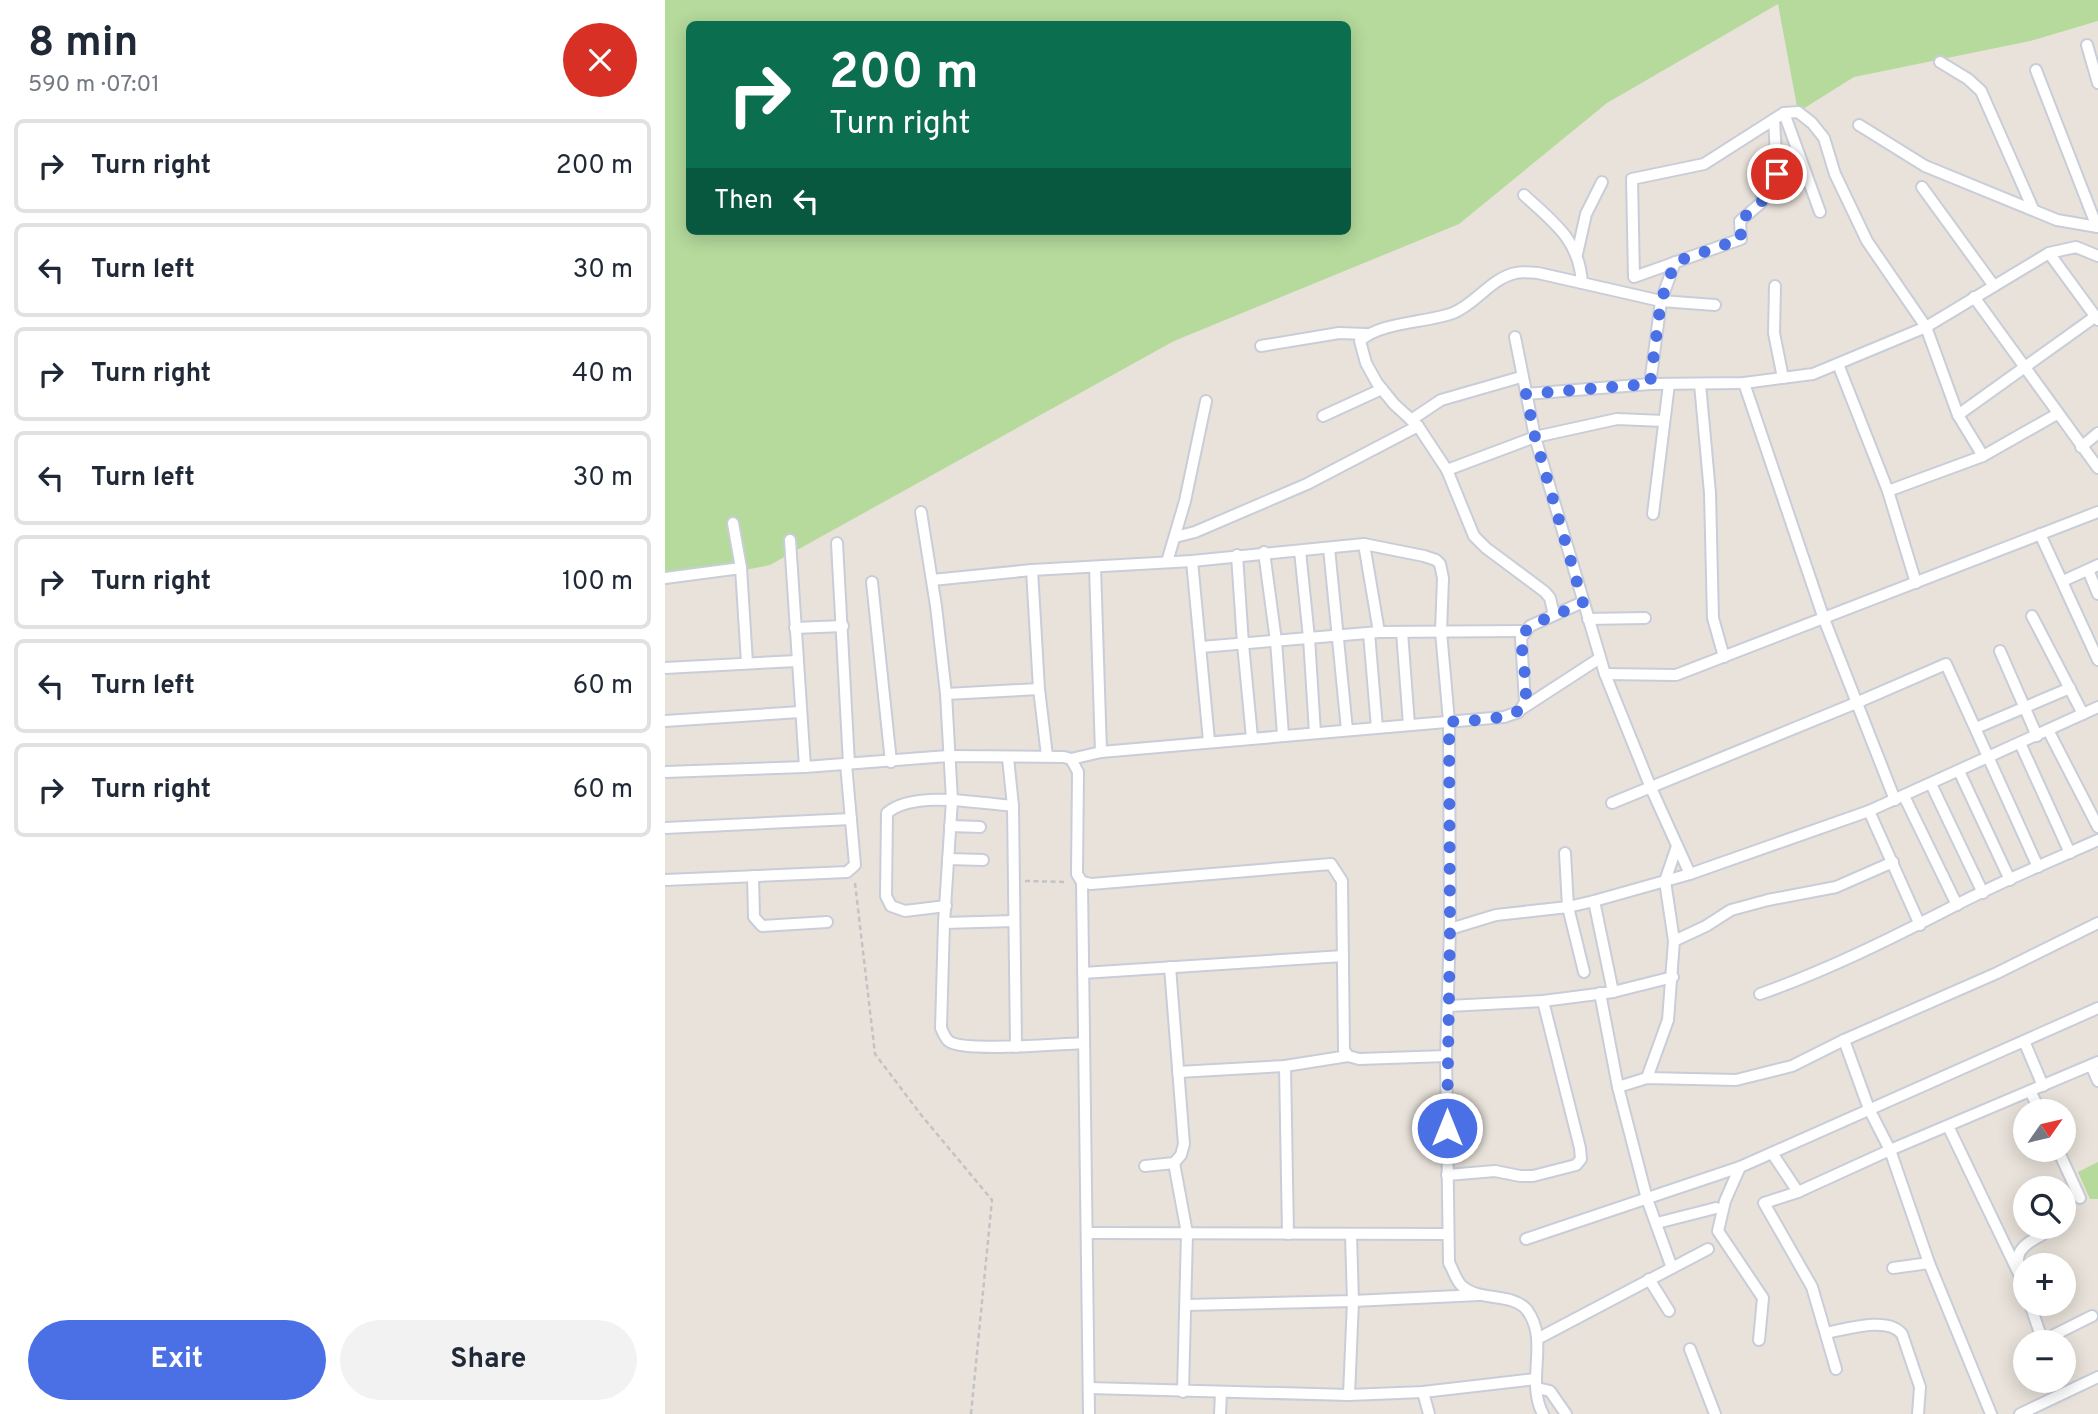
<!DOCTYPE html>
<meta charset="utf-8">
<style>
:root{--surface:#fff;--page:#f2f2f3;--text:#1f2937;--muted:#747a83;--line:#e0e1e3;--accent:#4b70e5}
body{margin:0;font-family:Overpass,sans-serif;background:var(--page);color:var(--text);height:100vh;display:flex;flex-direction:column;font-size:26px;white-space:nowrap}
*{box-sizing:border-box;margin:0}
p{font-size:23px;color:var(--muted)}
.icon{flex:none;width:38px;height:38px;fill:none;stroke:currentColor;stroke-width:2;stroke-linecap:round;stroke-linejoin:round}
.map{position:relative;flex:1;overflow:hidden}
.drawer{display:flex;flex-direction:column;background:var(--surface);width:665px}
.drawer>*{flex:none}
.guide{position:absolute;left:21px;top:21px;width:665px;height:214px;border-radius:10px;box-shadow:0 4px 18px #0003;background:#0b6e4f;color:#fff;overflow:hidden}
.needle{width:46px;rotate:56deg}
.fabs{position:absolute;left:1348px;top:1099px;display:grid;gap:14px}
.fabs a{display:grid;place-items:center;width:63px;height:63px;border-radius:50%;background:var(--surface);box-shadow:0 4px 18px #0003;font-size:35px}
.pin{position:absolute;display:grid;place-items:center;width:60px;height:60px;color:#fff;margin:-30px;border:4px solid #fff;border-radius:50%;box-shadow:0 2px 7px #0007}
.me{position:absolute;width:77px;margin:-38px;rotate:0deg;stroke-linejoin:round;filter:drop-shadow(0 0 5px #0008)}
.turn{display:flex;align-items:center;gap:24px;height:147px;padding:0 28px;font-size:32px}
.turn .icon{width:91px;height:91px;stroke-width:2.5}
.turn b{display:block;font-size:49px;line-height:60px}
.then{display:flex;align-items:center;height:66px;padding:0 28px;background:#0003;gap:14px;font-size:26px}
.round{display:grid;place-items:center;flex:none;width:74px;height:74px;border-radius:37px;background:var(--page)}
.headline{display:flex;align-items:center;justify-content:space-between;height:119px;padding:0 28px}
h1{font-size:42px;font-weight:700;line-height:52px}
.cta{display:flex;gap:14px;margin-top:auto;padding:14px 28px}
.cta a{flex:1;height:80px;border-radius:42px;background:var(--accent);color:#fff;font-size:28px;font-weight:700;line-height:80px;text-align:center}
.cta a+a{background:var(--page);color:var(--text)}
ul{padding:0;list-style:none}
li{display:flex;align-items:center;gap:21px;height:94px;margin:0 14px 10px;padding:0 14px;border:4px solid var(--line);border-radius:10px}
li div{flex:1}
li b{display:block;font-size:26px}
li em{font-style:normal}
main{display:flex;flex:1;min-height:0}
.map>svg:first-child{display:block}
</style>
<main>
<section class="drawer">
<div class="headline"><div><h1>8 min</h1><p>590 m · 07:01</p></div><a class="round" style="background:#d93025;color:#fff"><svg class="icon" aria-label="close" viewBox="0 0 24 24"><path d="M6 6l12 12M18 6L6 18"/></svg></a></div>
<ul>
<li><svg class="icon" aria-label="right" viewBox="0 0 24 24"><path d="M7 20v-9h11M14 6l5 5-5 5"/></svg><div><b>Turn right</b></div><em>200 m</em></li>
<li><svg class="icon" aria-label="left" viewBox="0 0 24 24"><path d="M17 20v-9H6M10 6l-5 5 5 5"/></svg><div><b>Turn left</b></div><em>30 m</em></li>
<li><svg class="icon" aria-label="right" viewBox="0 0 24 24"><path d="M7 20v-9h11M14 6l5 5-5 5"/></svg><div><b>Turn right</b></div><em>40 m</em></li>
<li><svg class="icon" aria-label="left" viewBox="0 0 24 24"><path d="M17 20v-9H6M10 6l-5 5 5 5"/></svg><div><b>Turn left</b></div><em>30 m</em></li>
<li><svg class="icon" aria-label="right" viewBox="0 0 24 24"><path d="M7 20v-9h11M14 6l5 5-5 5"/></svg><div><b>Turn right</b></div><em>100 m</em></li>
<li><svg class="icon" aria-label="left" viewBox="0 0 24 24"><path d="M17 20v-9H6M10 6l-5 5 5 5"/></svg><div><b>Turn left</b></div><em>60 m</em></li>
<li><svg class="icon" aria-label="right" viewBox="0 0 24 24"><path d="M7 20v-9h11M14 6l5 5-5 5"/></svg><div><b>Turn right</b></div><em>60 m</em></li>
</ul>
<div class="cta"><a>Exit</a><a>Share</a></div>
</section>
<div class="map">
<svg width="1433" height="1414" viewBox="0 0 1433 1414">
<rect width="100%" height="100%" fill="#e8e2da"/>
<!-- green -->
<g fill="#b5da9c" fill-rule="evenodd">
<path d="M0,0H1433V21L1365,41L1189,77L1133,112L1113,4L942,103L794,224L509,341L105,565L0,585ZM24,24H682V231H24Z"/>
<polygon points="1433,1162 1433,1199 1425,1199 1413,1172"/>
</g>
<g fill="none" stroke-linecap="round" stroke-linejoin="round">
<!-- street casing -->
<g stroke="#c9cdd8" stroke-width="14">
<g id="street">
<polyline points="1422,45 1433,83"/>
<polyline points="1275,62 1303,79 1316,91 1368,209"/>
<polyline points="1371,70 1432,227"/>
<polyline points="1119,113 1155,212"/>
<polyline points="1109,119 1112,174 1097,184 1097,202 1075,221 1076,239 969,277 967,179 1039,164 1119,113 1133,112 1147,123 1159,138 1170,174 1202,241 1261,327 1293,415 1318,456"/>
<polyline points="1194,125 1260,166 1392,220 1433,227"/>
<polyline points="1257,187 1329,286"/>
<path d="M859,195C889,223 914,239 917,283"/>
<polyline points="1384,253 1433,320"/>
<polyline points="912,254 921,214 937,182"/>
<polyline points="1110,286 1109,333 1118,378"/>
<polyline points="1309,297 1433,468"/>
<polyline points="850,337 870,437 940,674 986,788 1025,874"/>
<polyline points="596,346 674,333 701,334"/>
<polyline points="1173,364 1223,491 1251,583"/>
<polyline points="1079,383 1159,619 1230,800"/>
<polyline points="985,384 996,301 1010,262"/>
<polyline points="1035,384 1045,493 1048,618 1059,657"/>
<polyline points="861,394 985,384 1079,383 1148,374 1261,327 1384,253 1411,247 1433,256"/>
<polyline points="1293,415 1431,316"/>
<polyline points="658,416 717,389"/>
<polyline points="746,420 776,400 856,377"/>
<polyline points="1416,447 1433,433"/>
<polyline points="782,470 870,437 952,419 999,421"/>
<polyline points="1223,491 1318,456 1392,414"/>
<path d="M256,512L271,606L281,694L287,800L279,923L276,1028C279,1034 280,1039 285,1042C302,1052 395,1044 419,1043"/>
<polyline points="988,514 1004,384"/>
<polyline points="68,523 76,568 82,663"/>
<polyline points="1375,534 1433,660"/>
<polyline points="510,537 530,532 642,484 753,426"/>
<polyline points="125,540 140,767"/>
<polyline points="172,543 184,764"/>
<polyline points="699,544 714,632"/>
<polyline points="664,548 682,730"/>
<polyline points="635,551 644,638 650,733"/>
<polyline points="599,552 611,641 618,735"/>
<polyline points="572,555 578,644 587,738"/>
<polyline points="527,561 544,741"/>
<polyline points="502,562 520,501 541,401"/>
<polyline points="430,567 436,752"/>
<polyline points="1423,570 1433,594"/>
<polyline points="0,578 76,568"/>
<polyline points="267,580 367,570"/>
<polyline points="1398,581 1433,565"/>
<polyline points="207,582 226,762"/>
<path d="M889,615L885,598L880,592L821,548L809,536L782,470L753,426L729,404L712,383L701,363L695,341C714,322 761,323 788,313C811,304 826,278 851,273C858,271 866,273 873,273L996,301L1050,305"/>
<polyline points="1367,616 1418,714"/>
<polyline points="923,619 980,618"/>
<polyline points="130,628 178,626"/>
<polyline points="737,632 744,725"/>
<polyline points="704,633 712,728"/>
<polyline points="536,647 714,632 859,631"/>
<polyline points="1335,651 1372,736"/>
<polyline points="0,668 132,661"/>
<polyline points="940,674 1011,675 1433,512"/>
<polyline points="281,694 374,689"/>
<polyline points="858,708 935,658"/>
<polyline points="0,721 135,712"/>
<polyline points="1311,728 1405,688"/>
<polyline points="1383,730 1433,827"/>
<polyline points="1355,743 1405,853"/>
<polyline points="382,756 374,689 367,570 527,561 699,544 759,556 771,560 775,564 778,578 776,632 784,721 785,929"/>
<polyline points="343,758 348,806 351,1047"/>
<polyline points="406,759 413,772 412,874 417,882 424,1414"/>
<polyline points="1294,771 1345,880"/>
<polyline points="0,772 140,767 283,756 399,757 406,759 436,752 839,717 854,712 860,702 856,638 865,626 918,602"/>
<polyline points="1266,784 1318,893"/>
<polyline points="1239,796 1292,905"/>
<polyline points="947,803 1191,703 1281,664 1373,867"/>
<polyline points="1204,811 1255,925"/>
<polyline points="285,826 315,827"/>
<polyline points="0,828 186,819"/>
<polyline points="900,853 903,907 919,972"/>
<polyline points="283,859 318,860"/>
<polyline points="88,876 89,917 97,926 162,922"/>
<polyline points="0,880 182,872 190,865 181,764"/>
<polyline points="417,882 426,884 666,864 677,881 679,1050 683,1056"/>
<polyline points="929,901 948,992"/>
<path d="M281,906L240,911L226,906L221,896L222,813C248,790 314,803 348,806"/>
<polyline points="279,923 349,921"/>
<polyline points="1009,941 1000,881 1012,846"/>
<polyline points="418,973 678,956"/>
<polyline points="935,993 953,1087 982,1199 1007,1268"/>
<path d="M1095,994C1163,970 1227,938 1291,905C1337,881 1386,861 1433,840"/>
<polyline points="783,1006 878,1001"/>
<polyline points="1179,1040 1204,1109 1225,1150 1264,1263 1326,1414"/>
<polyline points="1359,1041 1378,1086"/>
<polyline points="1426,1065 1433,1081"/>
<polyline points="620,1066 623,1234"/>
<polyline points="513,1072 620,1066 683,1056 694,1059 781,1056"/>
<polyline points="982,1078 1003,1020 1009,941 1041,926 1066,910 1103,900 1171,887 1228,862"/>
<polyline points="953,1087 982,1078 1071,1080 1127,1066 1179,1040 1332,973 1433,923"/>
<polyline points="1365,1091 1375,1111"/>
<polyline points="1283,1126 1356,1278"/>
<polyline points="1393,1150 1415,1198"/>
<polyline points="1107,1153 1133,1192"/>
<polyline points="509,1163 522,1233 518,1392"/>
<polyline points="480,1166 509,1163 516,1155 519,1144 505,967"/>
<polyline points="1075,1167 1060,1201 1053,1231 1098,1298 1094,1340"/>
<polyline points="782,1175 830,1171 855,1176 868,1176 911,1165 916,1159 915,1148 878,1001 948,992 1008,977"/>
<polyline points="992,1223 1051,1208"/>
<polyline points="422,1233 782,1234"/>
<polyline points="861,1239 1075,1167 1433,1008"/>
<polyline points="1228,1268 1264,1263"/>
<polyline points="984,1279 1004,1311"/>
<path d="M1360,1288C1350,1258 1347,1250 1377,1235"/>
<polyline points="1365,1304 1378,1342"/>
<polyline points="521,1305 688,1301 814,1295"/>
<path d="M1161,1333C1182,1329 1223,1316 1237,1334L1255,1387L1253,1414"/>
<polyline points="874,1338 1043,1249"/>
<polyline points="1377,1341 1427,1316"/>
<polyline points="1025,1349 1050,1414"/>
<polyline points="1171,1369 1147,1287 1099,1203 1133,1192 1225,1150 1433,1062"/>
<polyline points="424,1388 684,1395 758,1392 871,1379"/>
<polyline points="872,1388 885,1391 901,1414"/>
<polyline points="758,1392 764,1414"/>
<polyline points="684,1395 688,1301 686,1235"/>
<polyline points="555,1414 556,1393"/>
<path d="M878,1414C860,1381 885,1341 862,1310C847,1292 814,1302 797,1286C791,1281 788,1269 784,1263L781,1056L785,929L831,915L903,907L929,901L1025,874L1204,811L1433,707"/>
<polyline points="1355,1414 1433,1377"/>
</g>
</g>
<!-- path -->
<g stroke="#c3c3c3" stroke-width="2.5" stroke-dasharray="5 3.5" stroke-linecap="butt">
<polyline points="360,881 402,882"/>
<polyline points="190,883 210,1054 257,1116 327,1200 306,1414"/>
</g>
<!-- street -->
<use href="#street" stroke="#fff" stroke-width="10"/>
</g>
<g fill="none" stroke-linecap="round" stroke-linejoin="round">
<!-- route -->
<path stroke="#4b70e5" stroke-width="12" stroke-dasharray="0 21.6" d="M782,1128L785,929L784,722C800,720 855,721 860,703C863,690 857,653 856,638L864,626L918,603L870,437L861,394L985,384L996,301L1010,262L1076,239L1075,221L1097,201V184L1112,174"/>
</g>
</svg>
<div class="fabs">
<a><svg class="needle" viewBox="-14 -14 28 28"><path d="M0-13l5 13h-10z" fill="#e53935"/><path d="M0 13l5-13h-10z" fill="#747a83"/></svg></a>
<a><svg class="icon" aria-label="search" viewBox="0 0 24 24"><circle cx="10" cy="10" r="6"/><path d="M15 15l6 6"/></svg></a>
<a>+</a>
<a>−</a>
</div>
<div class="pin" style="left:1112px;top:174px;background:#d93025"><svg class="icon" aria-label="arrive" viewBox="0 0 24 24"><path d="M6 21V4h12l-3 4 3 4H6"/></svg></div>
<svg class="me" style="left:782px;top:1128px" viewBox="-20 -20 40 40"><circle r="17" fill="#4b70e5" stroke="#fff" stroke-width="3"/><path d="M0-11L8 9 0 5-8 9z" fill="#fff"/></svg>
<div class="guide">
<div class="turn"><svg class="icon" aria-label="right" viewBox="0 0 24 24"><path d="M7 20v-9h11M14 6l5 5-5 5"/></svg><div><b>200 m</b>Turn right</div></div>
<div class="then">Then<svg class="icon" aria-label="left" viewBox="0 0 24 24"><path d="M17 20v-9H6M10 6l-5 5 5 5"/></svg></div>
</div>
</div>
</main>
